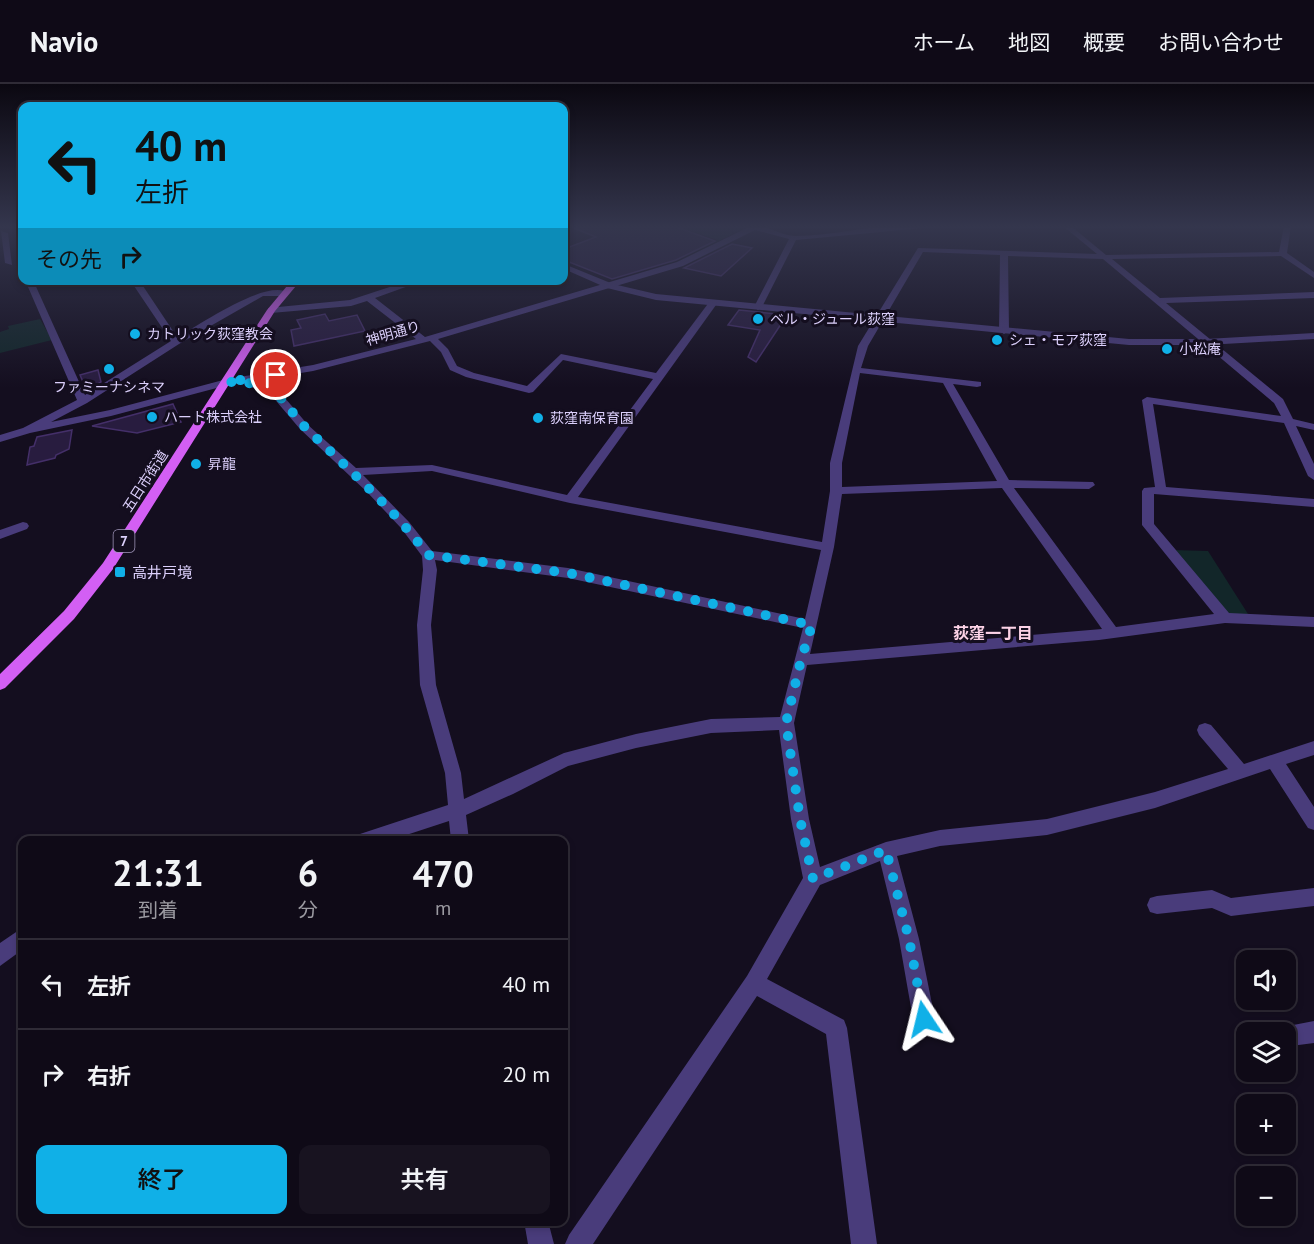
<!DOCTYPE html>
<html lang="ja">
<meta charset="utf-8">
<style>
:root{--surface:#0f0a17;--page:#181320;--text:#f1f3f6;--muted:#9b9aa1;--line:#2f2b36;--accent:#10b0e7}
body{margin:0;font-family:"PT Sans","Noto Sans JP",sans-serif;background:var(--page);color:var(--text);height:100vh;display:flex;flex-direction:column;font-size:22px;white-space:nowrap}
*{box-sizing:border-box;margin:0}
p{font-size:20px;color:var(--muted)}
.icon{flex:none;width:33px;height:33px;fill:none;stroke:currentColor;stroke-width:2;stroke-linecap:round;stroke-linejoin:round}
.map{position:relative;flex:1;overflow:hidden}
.drawer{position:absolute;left:18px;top:752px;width:550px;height:390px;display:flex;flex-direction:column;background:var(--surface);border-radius:12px;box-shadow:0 3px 9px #0003,0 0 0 2px var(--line)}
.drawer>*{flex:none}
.banner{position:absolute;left:18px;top:18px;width:550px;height:183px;border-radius:12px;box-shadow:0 3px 9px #0003,0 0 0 2px var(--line);background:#10b0e7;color:#111;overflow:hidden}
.controls{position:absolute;left:1236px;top:866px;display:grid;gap:12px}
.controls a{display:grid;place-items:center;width:60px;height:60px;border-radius:12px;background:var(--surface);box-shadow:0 3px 9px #0003,0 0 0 2px var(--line);font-size:30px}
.pin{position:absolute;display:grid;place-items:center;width:51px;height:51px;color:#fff;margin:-26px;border:3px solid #fff;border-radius:50%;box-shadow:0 2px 6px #0007}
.me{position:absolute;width:66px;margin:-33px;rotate:350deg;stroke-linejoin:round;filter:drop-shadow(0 0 4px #0008)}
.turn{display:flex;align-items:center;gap:21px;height:126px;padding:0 18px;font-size:27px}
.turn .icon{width:78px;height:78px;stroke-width:2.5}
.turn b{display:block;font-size:42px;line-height:51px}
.then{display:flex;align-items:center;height:57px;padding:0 18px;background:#0003;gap:12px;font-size:22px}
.eta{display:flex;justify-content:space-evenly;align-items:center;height:102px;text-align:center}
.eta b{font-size:36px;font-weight:600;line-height:42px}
.cta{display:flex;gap:12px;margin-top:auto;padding:12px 18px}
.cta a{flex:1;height:69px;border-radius:12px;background:var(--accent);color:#111;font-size:24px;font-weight:600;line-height:69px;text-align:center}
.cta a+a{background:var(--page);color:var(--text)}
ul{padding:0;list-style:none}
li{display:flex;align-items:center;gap:18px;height:90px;padding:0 18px;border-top:2px solid var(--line)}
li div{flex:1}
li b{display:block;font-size:22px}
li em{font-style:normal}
header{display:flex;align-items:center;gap:36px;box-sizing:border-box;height:84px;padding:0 30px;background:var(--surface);border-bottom:2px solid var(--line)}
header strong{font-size:28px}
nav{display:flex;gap:33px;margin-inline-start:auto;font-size:21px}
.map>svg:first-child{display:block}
</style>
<header>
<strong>Navio</strong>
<nav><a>ホーム</a><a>地図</a><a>概要</a><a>お問い合わせ</a></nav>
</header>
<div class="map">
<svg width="1314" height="1160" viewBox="0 0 1314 1160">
<rect width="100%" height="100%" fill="#140e1f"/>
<!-- green -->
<g fill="#122629">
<polygon points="677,142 748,142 734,149 729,144 733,150 671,179 666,177 718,156"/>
<polygon points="40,235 52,256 0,269 0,248 9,245 8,242"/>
<polygon points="1172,466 1208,467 1248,530 1227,532"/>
</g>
<!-- building -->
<g fill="#281c3f" stroke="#442f69" stroke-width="1.5">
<polygon points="569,142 674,142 715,157 676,176 612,195 564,176 564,165 596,153"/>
<polygon points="732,160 752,164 721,192 684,184"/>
<polygon points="739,226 787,231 756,278 748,273 760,246 728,241"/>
<polygon points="325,230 329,237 357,231 365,247 294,262 291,246 301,244 297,236"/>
<polygon points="98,286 101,298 87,307 80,291"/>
<polygon points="173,320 181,338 137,349 92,342"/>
<polygon points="72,346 69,365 56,371 55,374 27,381 30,363 34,362 37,353"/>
</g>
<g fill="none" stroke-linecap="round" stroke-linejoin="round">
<!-- minor -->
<g fill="#493c7b" fill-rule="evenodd">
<path d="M751,142C765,140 780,151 795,152C839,152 883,137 927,142L923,144L796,156L762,223L758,226L754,223L789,155L755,146L683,182L438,255L448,265L457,282L474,289L527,302L561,270L656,289L710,217H716V221L578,413L822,458L830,407V379L858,262L918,164L1097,170L1063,142H1071L1106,171L1279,168L1284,142H1291L1287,169L1314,188V194L1281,172L1112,175L1160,214L1314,208V214L1166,219L1283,315L1293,335L1314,340V346L1296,342L1314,380V396L1308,392L1284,339L1153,320L1166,403L1314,415V423L1154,410V440L1229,529L1314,533V543L1225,539L1099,556L807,581L794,639L809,735L820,783L886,758L940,746L1047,735L1155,708L1228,685L1199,651L1197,646L1199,641L1205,639L1211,641L1244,680L1314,657V671L1286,680L1314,723V746L1308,744L1270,685L1155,724L1047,751L940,762L897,772L919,855L935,935L931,942L924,946L917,942L913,935L899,855L880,777L820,801L767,895L844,936L847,944L877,1160H851L826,950L757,912L593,1160H565L569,1151L747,892L803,794L791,735L779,646L711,649L636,664L568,682L513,710L466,731L469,756H451L449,737L391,756H357L360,750L366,748L448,721L445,689L420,601L417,541L423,486L422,472L401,444L367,408L300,345L271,311L241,299L228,301L111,332L30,349L0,358V351L23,344L77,316L25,196H33L85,311L171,257L130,196H139L177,253C200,241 266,194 289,209L285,212H263L179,260L87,319L51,338L110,326L227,295L313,281L416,255L367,217L351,222L271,229L268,228V224L350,216L411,196H425L375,214L425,253L677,178ZM923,168L1000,171L999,247L1004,250L1009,247L1008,172L1103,175L1274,319L1281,332L1147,313L1142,316L1155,403L1144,404L1142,407V441L1214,530L1116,543L1014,404L1089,405L1095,401L1093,398L1009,396L953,300L977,303L981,302V298L861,284L868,262ZM430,257L441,268L450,286L466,293L529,309L533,308L563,276L653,295L567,411L432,381L356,384L308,341L279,307L252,297L313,287ZM860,289L943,299L997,397L842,403V379ZM432,387L570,419L821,466L805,535L568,484L432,467L409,438L363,391ZM1002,404L1102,545L810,570L834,463L842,410ZM435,476L568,494L803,544L780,633L711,635L636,650L564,669L464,715L461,689L436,601L431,541L437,486Z"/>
<polygon points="1,147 8,149 12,181 5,179"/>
<polygon points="23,438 27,439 29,442 27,445 0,455 0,446"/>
<polygon points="1314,804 1314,822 1231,832 1212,824 1157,830 1150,828 1147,821 1150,814 1157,812 1212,806 1231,814"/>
<polygon points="22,844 22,866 0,882 0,859"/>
<polygon points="1314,937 1314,959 1291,962 1286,959 1286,948 1282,948 1283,943"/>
<polygon points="524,1137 548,1137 554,1160 528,1160"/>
</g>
<!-- tertiary -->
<polygon fill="#493c7b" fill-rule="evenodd" points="564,180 613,200 656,210 1129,255 1206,255 1314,249 1314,255 1206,261 1129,261 656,216 607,204 564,185"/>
<!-- primary -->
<polygon fill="#d35ff4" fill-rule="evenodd" points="292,196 301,196 275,227 113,485 74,535 5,604 0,606 0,590 64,527 103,479 267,226"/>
</g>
<!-- sky -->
<linearGradient id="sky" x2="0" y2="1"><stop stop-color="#0b0811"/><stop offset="0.47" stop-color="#34364d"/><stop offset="1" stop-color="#34364d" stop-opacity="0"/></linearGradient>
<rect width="1314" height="304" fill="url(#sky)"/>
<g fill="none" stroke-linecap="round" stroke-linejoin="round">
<!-- route -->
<path stroke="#10b0e7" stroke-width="10" stroke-dasharray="0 18" d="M276,291L227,298C243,298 262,299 275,309C287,318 295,334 306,344C349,386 392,423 428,471L568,489L812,541L801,576L786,639L800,735L813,795L886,766L909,855L924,935"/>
</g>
<!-- markers -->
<g fill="#10b0e7" stroke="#140e1f" stroke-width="2">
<circle cx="758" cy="235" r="6"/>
<circle cx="135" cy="250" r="6"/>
<circle cx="997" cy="256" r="6"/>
<circle cx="1167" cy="265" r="6"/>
<circle cx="109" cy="285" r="6"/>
<circle cx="152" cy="333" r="6"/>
<circle cx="538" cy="334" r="6"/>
<circle cx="196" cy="380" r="6"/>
<rect x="114" y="482" width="12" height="12" rx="3"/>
</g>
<g text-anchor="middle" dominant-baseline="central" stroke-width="6" stroke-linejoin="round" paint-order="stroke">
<!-- far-poi labels -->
<g font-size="14" fill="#dcd0fc" stroke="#140e1f" text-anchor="start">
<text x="770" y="235">ベル・ジュール荻窪</text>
<text x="147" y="250">カトリック荻窪教会</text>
<text x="1009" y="256">シェ・モア荻窪</text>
<text x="1179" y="265">小松庵</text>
<text x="109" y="303" text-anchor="middle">ファミーナシネマ</text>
<text x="164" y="333">ハート株式会社</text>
<text x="550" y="334">荻窪南保育園</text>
<text x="208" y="380">昇龍</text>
</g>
<!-- far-street labels -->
<g font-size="14" fill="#dcd0fc" stroke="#140e1f">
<text transform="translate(393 249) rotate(-16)">神明通り</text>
<text transform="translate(145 397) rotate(-57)">五日市街道</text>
</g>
<!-- shield labels -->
<rect fill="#140e1f" stroke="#a096ba" stroke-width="1.5" x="113.5" y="446" width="21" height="22" rx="4.5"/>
<g font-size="14" font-weight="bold" fill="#dcd0fc">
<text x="124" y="457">7</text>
</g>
<!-- poi labels -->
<g font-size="15" fill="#dcd0fc" stroke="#140e1f" text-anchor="start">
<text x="132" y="488">高井戸境</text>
</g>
<!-- neighbourhood labels -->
<g font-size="16" font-weight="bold" fill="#fcd2e6" stroke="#140e1f">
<text x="993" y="549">荻窪一丁目</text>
</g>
</g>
</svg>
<div class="controls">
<a><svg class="icon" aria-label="sound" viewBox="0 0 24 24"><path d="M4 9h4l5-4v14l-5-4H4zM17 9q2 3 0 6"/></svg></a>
<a><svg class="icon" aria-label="layers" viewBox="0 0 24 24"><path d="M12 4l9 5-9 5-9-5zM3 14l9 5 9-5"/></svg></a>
<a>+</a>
<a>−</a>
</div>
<div class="pin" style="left:276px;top:291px;background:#d93025"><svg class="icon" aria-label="arrive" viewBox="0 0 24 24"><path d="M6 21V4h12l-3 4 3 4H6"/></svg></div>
<svg class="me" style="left:924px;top:935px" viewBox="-20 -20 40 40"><path d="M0-17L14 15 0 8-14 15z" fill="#10b0e7" stroke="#fff" stroke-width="4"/></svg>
<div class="banner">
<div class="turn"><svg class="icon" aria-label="left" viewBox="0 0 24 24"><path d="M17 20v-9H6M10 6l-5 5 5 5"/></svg><div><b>40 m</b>左折</div></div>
<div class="then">その先<svg class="icon" aria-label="right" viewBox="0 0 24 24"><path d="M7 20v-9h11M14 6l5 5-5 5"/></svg></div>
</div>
<section class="drawer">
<div class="eta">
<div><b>21:31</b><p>到着</p></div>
<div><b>6</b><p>分</p></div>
<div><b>470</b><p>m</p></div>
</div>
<ul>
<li><svg class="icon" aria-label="left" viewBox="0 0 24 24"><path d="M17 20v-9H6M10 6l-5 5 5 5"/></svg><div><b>左折</b></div><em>40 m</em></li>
<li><svg class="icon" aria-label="right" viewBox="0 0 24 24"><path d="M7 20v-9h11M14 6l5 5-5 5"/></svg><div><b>右折</b></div><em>20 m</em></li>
</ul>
<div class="cta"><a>終了</a><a>共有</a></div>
</section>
</div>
